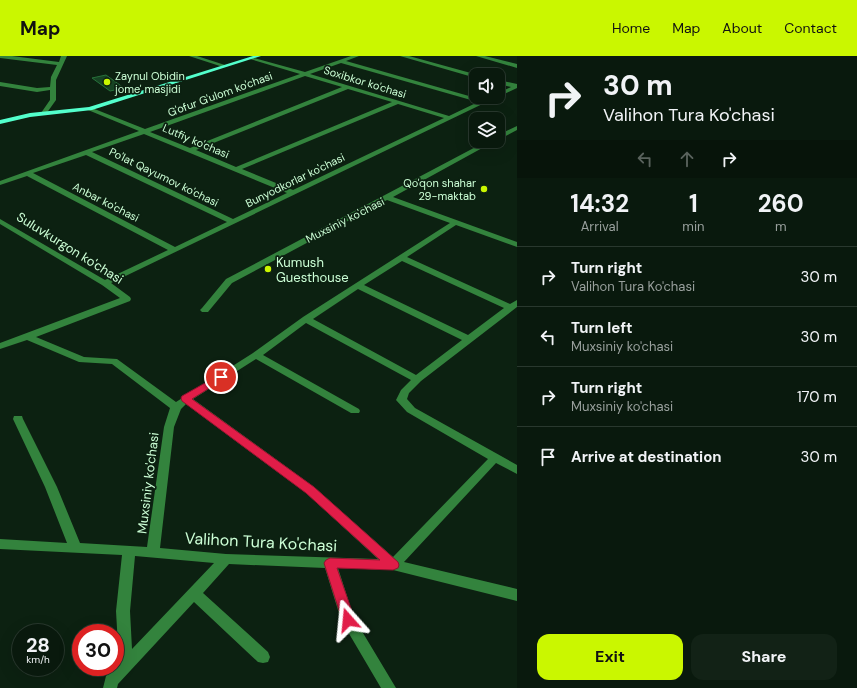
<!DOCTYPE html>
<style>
:root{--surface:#09190d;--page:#122216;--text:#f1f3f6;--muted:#99a09d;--line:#29382e;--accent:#caf700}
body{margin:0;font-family:"DM Sans",sans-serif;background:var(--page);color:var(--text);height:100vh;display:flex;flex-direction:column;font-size:15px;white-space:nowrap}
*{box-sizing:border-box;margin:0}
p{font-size:13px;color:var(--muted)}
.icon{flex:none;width:22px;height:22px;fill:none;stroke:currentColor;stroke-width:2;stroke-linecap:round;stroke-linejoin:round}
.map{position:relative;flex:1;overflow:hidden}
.details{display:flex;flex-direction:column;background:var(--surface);width:340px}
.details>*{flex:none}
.banner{background:#09190d;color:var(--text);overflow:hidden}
.controls{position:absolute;left:469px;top:12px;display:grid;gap:8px}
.controls a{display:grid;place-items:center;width:36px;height:36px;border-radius:8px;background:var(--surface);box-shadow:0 4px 16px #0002,0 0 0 1px var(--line);font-size:20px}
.speed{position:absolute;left:12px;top:568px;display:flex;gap:8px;font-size:20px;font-weight:700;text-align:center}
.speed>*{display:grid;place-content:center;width:52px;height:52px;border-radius:50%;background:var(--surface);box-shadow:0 4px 16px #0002,0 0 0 1px var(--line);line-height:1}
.speed small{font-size:10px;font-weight:400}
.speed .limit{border:6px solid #d22;background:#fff;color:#111}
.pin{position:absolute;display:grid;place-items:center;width:34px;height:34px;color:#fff;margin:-17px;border:2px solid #fff;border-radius:50%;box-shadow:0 1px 4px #0007}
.me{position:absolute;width:44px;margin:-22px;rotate:342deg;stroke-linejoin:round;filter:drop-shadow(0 0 3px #0008)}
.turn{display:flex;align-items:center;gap:14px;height:84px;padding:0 20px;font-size:18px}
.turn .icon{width:52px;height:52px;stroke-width:2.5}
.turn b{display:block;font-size:28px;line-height:34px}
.lanes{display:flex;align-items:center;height:38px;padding:0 20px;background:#0003;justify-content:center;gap:20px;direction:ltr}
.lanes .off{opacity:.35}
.eta{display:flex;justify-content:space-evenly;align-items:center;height:68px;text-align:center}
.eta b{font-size:24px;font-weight:700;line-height:28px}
.cta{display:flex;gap:8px;margin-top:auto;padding:8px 20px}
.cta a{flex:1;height:46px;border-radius:12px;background:var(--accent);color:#111;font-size:16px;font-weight:700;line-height:46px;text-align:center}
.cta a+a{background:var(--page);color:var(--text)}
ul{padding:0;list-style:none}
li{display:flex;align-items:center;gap:12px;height:60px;padding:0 20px;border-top:1px solid var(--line)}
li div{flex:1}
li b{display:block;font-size:15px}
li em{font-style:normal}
header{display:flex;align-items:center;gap:24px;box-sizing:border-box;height:56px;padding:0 20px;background:var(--accent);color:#111}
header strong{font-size:19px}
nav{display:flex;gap:22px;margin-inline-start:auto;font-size:14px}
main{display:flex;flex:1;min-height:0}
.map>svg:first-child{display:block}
</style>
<header>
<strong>Map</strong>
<nav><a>Home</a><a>Map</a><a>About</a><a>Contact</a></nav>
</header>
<main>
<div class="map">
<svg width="517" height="632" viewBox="0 0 517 632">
<rect width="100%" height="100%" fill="#0c2111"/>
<!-- building -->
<polygon fill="#164323" stroke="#27713b" points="106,19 124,32 110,35 92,22"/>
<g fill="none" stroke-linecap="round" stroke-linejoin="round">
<!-- minor -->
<g fill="#33833d" fill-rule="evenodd">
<polygon points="0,0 12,0 59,6 61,0 67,0 56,24 56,44 46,58 41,57 50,44 50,34 37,36 0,30 0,26 37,32 50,31 51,21 57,9 0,2"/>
<polygon points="189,0 197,0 228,10 223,11"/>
<path d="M351,0H359L346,5L483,44L489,41H497L111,227L130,241L131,243L130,245L36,281L84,301L117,303L176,346L253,297L303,261L450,167L387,144L232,227L208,256H202L200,254L202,252L226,223L487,85H495L393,141L517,186V191L456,169L407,201L510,248L517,244V251L421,325L409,337L407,343L415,352L517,409V418L496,407L404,506L517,533V545L393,514L338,512L354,562L396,632H381L341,564L325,512L229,508L203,537L268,596L270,601L268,606L263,607L258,606L194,546L118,628L117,632H103L106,620L119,607L116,555L122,499L0,493V483L67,487L45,431L13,363L14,360H22L23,363L57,431L80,487L147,491L164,371L170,352L112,308L79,306L27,284L0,293V287L120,242L102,229L0,168V163L105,224L168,194L27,120L0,129V125L139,75L88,54V52H92L145,73L300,18L250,3V1L305,16ZM341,7L478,46L449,60L310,18ZM305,20L342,31L190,92L150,76ZM348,33L392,46L236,111L196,94ZM398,48L444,62L293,134L242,113ZM144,78L287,137L233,163L92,96ZM86,99L227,166L175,191L33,117ZM402,205L504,252L468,279L364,229ZM358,233L462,284L416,319L313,263ZM306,267L411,324L401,334L396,344L407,356L488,403L393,501L314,431L193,343L256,303L351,357H359L360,355L359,353L263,299ZM186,348L306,437L378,503L226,498L160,492L174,371L181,353ZM135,500L214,507L132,593L130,555Z"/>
<polygon points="400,0 409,0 478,19 476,19 476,22"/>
<polygon points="476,0 485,0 517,8 517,12"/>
<polygon points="498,24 517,28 517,32 498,41 498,37 511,31 498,28"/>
<polygon points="517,70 517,74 498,84 498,79"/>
</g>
<!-- major -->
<polygon fill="#53ffcc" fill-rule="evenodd" points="253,0 261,0 92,54 30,61 0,68 0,64 30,57 89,51"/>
</g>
<!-- route -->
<polygon fill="#e11d48" stroke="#92132f" points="221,318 225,321 224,323 192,343 314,431 398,506 399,509 398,512 393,514 337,512 355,564 353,568 348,570 344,568 342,564 324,507 326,504 330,502 380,504 306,437 182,345 181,342 182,340"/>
<!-- markers -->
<g fill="#caf700" stroke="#0c2111" stroke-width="1.5">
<circle cx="107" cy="26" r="4"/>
<circle cx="484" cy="133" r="4"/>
<circle cx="268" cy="213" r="4"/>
</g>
<g text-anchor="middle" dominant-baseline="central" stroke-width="3.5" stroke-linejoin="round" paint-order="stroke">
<!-- far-poi labels -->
<g font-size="11" fill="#ccffd6" stroke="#0c2111" text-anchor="start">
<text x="115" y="20">Zaynul Obidin<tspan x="115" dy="13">jome' masjidi</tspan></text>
<text x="476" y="127" text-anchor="end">Qo'qon shahar<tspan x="476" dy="13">29-maktab</tspan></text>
</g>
<!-- far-street labels -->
<g font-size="11" fill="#ccffd6" stroke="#0c2111">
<text transform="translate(365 26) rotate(17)">Soxibkor ko'chasi</text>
<text transform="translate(220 38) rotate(-20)">G'ofur G'ulom ko'chasi</text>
<text transform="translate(196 85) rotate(23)">Lutfiy ko'chasi</text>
<text transform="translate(164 121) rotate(26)">Po'lat Qayumov ko'chasi</text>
<text transform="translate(295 124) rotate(-26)">Bunyodkorlar ko'chasi</text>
<text transform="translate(106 146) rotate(27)">Anbar ko'chasi</text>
<text transform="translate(345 164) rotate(-27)">Muxsiniy ko'chasi</text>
</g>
<!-- street labels -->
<g font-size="13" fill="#ccffd6" stroke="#0c2111">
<text transform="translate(70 192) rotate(32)">Suluvkurgon ko'chasi</text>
<text transform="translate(148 427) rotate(-83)">Muxsiniy ko'chasi</text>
</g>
<!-- poi labels -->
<g font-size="13" fill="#ccffd6" stroke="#0c2111" text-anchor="start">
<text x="276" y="206">Kumush<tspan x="276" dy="15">Guesthouse</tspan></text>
</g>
<!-- near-street labels -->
<g font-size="16" fill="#ccffd6" stroke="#0c2111">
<text transform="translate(261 486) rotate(3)">Valihon Tura Ko'chasi</text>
</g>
</g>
</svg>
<div class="controls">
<a><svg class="icon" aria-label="sound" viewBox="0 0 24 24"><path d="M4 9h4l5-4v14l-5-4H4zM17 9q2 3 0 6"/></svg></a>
<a><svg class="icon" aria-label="layers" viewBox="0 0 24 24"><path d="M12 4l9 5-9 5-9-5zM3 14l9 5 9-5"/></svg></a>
</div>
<div class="speed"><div>28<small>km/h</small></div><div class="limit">30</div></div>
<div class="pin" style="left:221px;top:321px;background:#d93025"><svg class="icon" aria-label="arrive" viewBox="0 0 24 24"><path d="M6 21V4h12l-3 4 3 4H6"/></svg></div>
<svg class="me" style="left:348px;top:564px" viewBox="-20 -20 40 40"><path d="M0-17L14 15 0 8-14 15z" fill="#e11d48" stroke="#fff" stroke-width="4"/></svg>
</div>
<section class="details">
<div class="banner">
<div class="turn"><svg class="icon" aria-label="right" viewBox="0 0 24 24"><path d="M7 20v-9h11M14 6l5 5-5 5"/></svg><div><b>30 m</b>Valihon Tura Ko'chasi</div></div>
<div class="lanes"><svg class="icon off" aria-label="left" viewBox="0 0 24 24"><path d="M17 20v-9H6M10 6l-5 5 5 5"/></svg><svg class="icon off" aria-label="ahead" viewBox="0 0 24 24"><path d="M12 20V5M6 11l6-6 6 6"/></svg><svg class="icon" aria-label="right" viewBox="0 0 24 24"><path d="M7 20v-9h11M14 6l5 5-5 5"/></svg></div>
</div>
<div class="eta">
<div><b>14:32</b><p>Arrival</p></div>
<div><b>1</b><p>min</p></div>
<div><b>260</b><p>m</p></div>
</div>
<ul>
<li><svg class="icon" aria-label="right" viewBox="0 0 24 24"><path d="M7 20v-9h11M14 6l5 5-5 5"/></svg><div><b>Turn right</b><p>Valihon Tura Ko'chasi</p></div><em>30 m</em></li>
<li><svg class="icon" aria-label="left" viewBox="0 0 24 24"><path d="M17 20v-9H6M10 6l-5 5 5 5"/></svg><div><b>Turn left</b><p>Muxsiniy ko'chasi</p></div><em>30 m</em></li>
<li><svg class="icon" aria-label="right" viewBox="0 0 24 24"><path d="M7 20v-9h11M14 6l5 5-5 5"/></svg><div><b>Turn right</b><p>Muxsiniy ko'chasi</p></div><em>170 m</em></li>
<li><svg class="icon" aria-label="arrive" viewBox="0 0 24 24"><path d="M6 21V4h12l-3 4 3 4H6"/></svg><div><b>Arrive at destination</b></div><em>30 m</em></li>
</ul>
<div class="cta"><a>Exit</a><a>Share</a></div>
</section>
</main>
